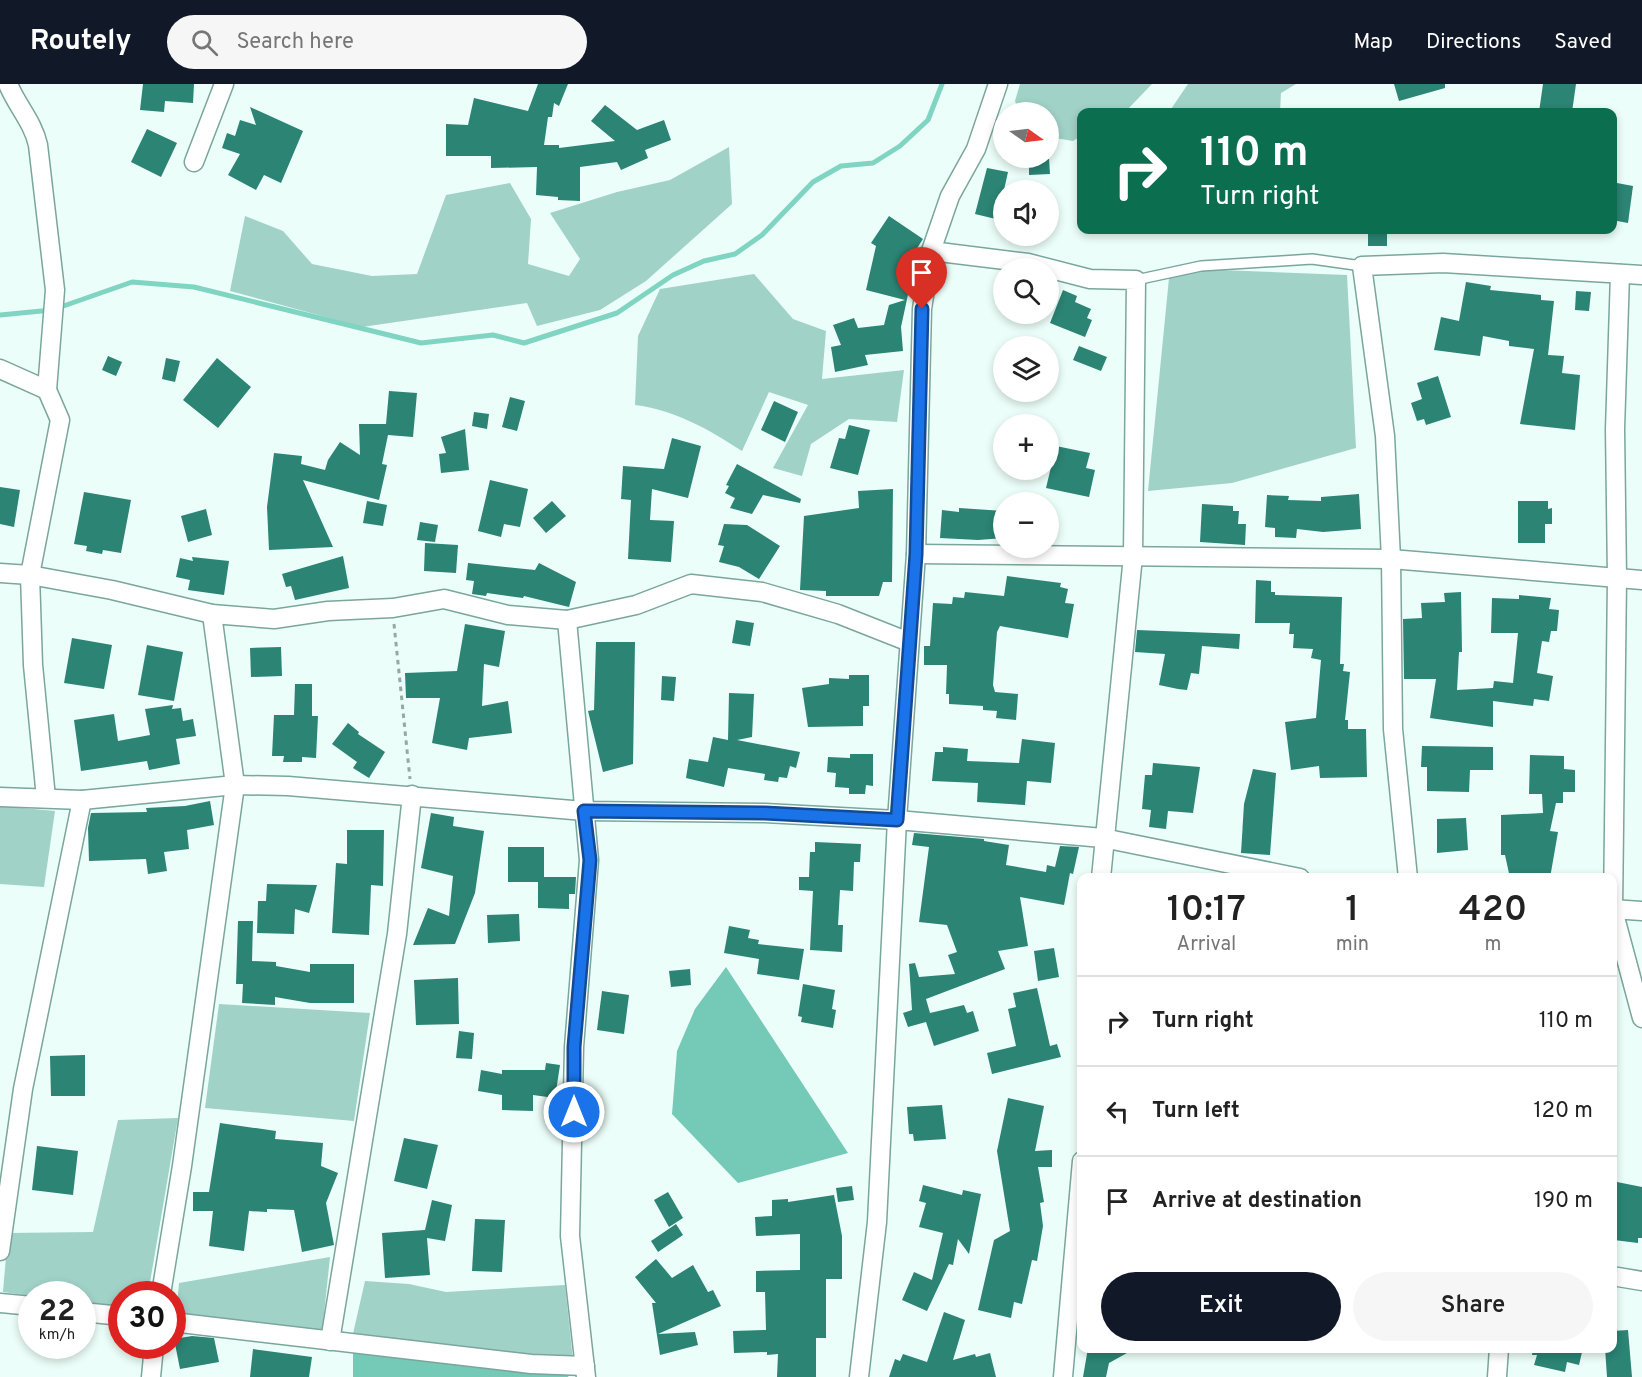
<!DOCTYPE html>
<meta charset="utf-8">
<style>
:root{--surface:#fff;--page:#f6f6f6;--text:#222;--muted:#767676;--line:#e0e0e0;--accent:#111827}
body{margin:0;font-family:Overpass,sans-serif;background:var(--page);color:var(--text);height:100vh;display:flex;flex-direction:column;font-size:22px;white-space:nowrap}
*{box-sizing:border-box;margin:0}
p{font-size:20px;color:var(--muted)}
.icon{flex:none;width:33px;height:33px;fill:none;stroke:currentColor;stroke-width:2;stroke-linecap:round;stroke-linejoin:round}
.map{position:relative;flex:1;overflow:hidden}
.panel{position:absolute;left:1077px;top:789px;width:540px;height:480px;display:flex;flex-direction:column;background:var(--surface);border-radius:12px;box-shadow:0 3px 9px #0003}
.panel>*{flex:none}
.guide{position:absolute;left:1077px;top:24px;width:540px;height:126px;border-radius:12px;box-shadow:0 3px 9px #0003;background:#0b6e4f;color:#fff;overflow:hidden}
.needle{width:39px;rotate:104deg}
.tools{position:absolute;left:993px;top:18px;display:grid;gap:12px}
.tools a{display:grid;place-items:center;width:66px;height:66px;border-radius:50%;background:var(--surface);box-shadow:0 3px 9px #0003;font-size:30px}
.speed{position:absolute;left:18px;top:1197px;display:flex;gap:12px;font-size:30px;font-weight:700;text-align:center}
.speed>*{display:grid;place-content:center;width:78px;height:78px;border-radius:50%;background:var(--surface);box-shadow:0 3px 9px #0003;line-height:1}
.speed small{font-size:15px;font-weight:400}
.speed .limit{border:9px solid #d22;background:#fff;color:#111}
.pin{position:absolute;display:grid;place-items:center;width:51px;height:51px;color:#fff;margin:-62px -26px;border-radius:50% 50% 50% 0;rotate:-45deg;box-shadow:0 0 6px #0007}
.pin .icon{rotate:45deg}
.me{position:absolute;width:66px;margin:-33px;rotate:0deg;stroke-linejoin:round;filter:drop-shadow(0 0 4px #0008)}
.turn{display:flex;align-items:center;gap:21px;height:126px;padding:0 24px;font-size:27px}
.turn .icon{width:78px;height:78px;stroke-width:2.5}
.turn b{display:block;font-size:42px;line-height:51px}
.eta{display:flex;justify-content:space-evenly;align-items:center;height:102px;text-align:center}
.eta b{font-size:36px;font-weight:600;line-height:42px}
.primary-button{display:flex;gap:12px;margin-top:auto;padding:12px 24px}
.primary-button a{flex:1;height:69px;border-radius:36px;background:var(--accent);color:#fff;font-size:24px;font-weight:600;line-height:69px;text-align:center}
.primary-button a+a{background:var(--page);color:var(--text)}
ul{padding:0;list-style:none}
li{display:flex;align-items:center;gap:18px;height:90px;padding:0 24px;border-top:2px solid var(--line)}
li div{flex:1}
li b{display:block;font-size:22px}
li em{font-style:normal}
header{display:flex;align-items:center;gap:36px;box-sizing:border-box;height:84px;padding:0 30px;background:var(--accent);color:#fff}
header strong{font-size:28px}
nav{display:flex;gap:33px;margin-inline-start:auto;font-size:21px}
.search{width:420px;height:54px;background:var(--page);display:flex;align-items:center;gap:15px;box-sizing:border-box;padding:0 21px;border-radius:33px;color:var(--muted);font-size:22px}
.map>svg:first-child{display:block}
</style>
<header>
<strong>Routely</strong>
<div class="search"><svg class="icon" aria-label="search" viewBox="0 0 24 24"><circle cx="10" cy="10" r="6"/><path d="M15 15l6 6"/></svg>Search here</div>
<nav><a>Map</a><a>Directions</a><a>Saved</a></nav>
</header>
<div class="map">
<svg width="1642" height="1293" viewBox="0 0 1642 1293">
<rect width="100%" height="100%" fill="#ecfef9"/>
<!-- green -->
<g fill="#a1d2c7">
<polygon points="1020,0 1152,0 1125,28 1082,28 1081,52 1073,57 1049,53 1048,28 1019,28 1015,17"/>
<polygon points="1188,0 1296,0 1281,9 1280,28 1169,28"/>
<polygon points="729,63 732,120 646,197 600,226 537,242 527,219 362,243 230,207 245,132 283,147 312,180 372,192 417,190 446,111 510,99 531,135 528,180 569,192 580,175 550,129 617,108 670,96"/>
<polygon points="1170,184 1347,191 1356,364 1232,399 1148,407"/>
<path d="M754,190L793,235L826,247L822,295L904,286L897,338L849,335L811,360L802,392L773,384L808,321L769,308L742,367C708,345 675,326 635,321L638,252L660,205Z"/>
<polygon points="0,722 55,727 44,803 0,800"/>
<polygon points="219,920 370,929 354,1037 205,1024"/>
<polygon points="178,1034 148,1210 122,1210 121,1223 83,1218 82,1210 31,1212 3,1208 8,1149 93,1148 118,1036"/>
<polygon points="330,1173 322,1249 176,1233 179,1199"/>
<polygon points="365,1197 409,1200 446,1208 565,1201 573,1276 352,1254"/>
</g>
<!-- forest -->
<g fill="#74c9b7">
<polygon points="726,883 848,1069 738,1099 672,1030 677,967 695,925"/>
<polygon points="353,1266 572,1284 568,1293 353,1293"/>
</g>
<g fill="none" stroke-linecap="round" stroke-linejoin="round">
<!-- stream -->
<polyline stroke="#80d4c2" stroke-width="5" points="0,231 52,226 132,198 194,203 421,259 493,251 524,259 617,229 673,191 704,177 735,170 762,151 813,98 841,82 873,79 900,62 928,36 942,0"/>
</g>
<!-- building -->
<g fill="#2b8474">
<polygon points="143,0 194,0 193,19 165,17 164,28 140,26"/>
<polygon points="538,0 568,0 559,22 554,19 552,33 548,33 544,61 559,61 559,64 615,57 591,37 605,21 637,46 664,36 671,56 645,66 648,74 621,86 617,78 580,83 580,117 558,116 558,113 536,111 537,83 491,84 491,72 446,72 446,40 468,41 474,14 528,27"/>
<polygon points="1394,0 1445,0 1445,4 1399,17"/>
<polygon points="1543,0 1576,0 1572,28 1539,28"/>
<polygon points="250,23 303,47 281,99 264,91 256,106 228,91 240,70 222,64 227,49 235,52 240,36 256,41"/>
<polygon points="147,45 177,59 161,93 131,78"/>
<polygon points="1029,74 1049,74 1050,90 1029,91"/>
<polygon points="987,84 1008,88 1004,106 1004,137 975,130"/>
<polygon points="1617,99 1633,102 1628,139 1612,136"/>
<polygon points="889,132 923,155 901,189 912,192 901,243 903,267 865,271 868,281 835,288 831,263 841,261 833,241 854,234 858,244 884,241 889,221 905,216 866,206 876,162 871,159"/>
<rect x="1368" y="146" width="19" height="16"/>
<polygon points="1466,198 1491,202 1490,206 1541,211 1541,216 1554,217 1548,271 1564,272 1562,289 1580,291 1575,346 1520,340 1534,265 1509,262 1509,257 1483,252 1480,272 1434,266 1441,233 1459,237"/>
<polygon points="1063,206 1077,212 1075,218 1091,225 1087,234 1092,236 1085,253 1050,239"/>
<polygon points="1576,207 1591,208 1589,227 1575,226"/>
<polygon points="1079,262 1107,273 1101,287 1073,276"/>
<polygon points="108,272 122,278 116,292 102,286"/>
<polygon points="166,274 180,277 175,298 162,295"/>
<polygon points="217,274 251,303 218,344 183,316"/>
<polygon points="1438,292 1451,333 1426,341 1424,335 1417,337 1411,319 1422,315 1417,299"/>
<polygon points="389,307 417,309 413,353 388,351 382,380 387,381 379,416 303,396 333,463 269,466 267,423 274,369 302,372 301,380 325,386 328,376 340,358 360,371 359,340 386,340"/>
<polygon points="510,313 525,317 517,347 502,343"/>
<polygon points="774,317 798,328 785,358 761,346"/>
<polygon points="474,328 489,330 487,345 472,342"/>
<polygon points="849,341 870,346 858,391 830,384 839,354 845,355"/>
<polygon points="465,345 469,386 441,389 439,370 446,369 441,353"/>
<polygon points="672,354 701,362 688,414 652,405 650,436 674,437 671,478 628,475 631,416 621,415 623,382 664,385"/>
<polygon points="1056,362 1090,369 1086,384 1095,386 1089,413 1046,404"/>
<polygon points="737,380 801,415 800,419 763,411 752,430 730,424 735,414 725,409 729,402 726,401"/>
<polygon points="490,396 528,405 520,443 504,440 501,453 478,447"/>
<polygon points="0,403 20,406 14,443 0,440"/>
<polygon points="893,405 892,498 883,498 879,512 826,512 826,507 800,506 804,432 859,424 858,407"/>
<polygon points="84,408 131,416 121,469 103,466 102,470 86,467 87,462 74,460"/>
<polygon points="1359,410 1361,445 1323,448 1297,445 1296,454 1275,453 1275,444 1265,443 1267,411 1289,412 1288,416 1321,417 1321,413"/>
<polygon points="367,417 387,421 383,442 363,439"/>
<polygon points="552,417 566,432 546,449 533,434"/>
<polygon points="1518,417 1548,417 1548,425 1552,424 1552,440 1545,440 1545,459 1518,459"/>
<polygon points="1202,420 1233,422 1233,427 1239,427 1238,440 1246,440 1245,461 1200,458"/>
<polygon points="959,424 1004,427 1004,454 978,456 940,454 942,426 959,428"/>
<polygon points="206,425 212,451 188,458 181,432"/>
<polygon points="420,438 438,441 435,458 417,456"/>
<polygon points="724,440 747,441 780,462 759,495 739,483 719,478 724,462 718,461"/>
<polygon points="425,459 458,461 456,489 424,487"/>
<polygon points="343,472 349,504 295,516 291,502 286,503 282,490"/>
<polygon points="192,473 229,477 224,511 188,506 190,496 176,493 180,474 193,477"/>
<polygon points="468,479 535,486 539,479 576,498 569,523 524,512 523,514 487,509 486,512 472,510 474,497 466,496"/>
<polygon points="1007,492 1061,499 1060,503 1068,505 1065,519 1074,520 1068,554 1000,542 997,548 993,601 995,608 1018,610 1016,636 996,634 997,627 983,626 983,622 949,620 949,610 946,610 947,581 924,581 924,562 930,562 933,519 952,520 953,513 964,514 965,508 1004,512"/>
<polygon points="1256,496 1271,497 1271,508 1275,508 1275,511 1342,513 1340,580 1344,580 1343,587 1350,588 1345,636 1348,636 1348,645 1366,645 1367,693 1320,694 1319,682 1291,686 1285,638 1316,634 1321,576 1311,574 1313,565 1293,564 1294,550 1289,550 1290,539 1255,539"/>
<polygon points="1461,508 1462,568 1459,568 1457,606 1493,604 1494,597 1513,599 1518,549 1491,549 1492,514 1519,515 1519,511 1551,514 1549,525 1559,526 1557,547 1551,547 1549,558 1542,557 1537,589 1553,592 1549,617 1534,615 1533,622 1493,617 1493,643 1430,634 1436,595 1404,595 1403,535 1422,534 1421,519 1445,518 1444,509"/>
<polygon points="736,536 754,539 750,562 732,559"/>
<polygon points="465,540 505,547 499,583 484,580 482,622 508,617 512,649 469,654 467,666 432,659 440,614 406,614 405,589 457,587"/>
<polygon points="1137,546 1240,550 1239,565 1202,562 1199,590 1191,589 1187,606 1178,605 1159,601 1165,570 1135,568"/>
<polygon points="72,554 112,561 104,605 64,599"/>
<polygon points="596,558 635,558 633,680 603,688 588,627 594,626"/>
<polygon points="147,561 183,568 174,617 138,611"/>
<polygon points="281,563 282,592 251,593 250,564"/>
<polygon points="849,591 869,591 869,622 863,622 863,642 808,643 802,604 829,600 829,594 849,595"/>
<polygon points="662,592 676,593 674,617 661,616"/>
<polygon points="295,600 312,600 312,632 318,632 316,674 302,673 302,678 283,678 284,672 272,672 274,631 294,631"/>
<polygon points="729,609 754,610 752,653 737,656 800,668 796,684 790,682 787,694 779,693 778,698 764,696 765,690 728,684 724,703 686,694 689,675 708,678 713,653 728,656"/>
<polygon points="173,621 172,625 181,624 183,637 193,635 196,652 176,655 180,680 149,686 147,677 81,687 74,636 114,630 118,657 150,651 145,625"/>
<polygon points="348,639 359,648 358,650 385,668 369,694 353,684 357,678 332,660"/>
<polygon points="1022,655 1055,659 1051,699 1027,697 1025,721 977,718 978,699 932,697 935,668 943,668 943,663 968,665 967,677 1019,679"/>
<polygon points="1422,662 1493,663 1493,686 1470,686 1469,708 1427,707 1427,683 1421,683"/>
<polygon points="850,670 873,670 873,702 866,701 865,710 849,710 849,704 835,703 836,689 827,688 828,673 850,674"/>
<polygon points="1530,671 1564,672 1564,685 1575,686 1575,708 1563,708 1563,719 1556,719 1550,747 1558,748 1550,794 1510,794 1505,771 1501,771 1501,731 1543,729 1542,710 1529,710"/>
<polygon points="1153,679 1200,683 1193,729 1168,727 1166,745 1149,743 1151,726 1142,725 1145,691 1152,691"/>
<polygon points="1253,685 1276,689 1270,771 1241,769 1244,720"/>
<polygon points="210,717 214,741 187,746 189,765 164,768 167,787 148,790 146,775 89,777 88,744 91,729 147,728 146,724 185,722"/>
<polygon points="431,729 454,733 453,742 484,747 475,809 455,860 413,861 428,824 449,832 453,792 421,784"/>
<polygon points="1466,734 1468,766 1437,769 1437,735"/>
<polygon points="347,746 384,746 383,802 371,801 369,851 332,849 336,779 347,780"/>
<polygon points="914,749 984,755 984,757 1009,761 1006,781 1046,788 1047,781 1055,783 1060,762 1079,763 1073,790 1070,789 1064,821 1020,813 1028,862 998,867 1005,885 926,915 930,929 964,921 967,929 973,927 979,947 934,962 926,938 908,943 903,929 912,926 909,880 915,879 919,893 955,890 948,871 957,868 947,841 919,838 929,763 912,761"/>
<polygon points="815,758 861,760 860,778 854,778 853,807 840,806 838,841 843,841 842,868 810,866 813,807 799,806 799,793 809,793 810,768 815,768"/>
<polygon points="508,763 544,763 544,793 576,793 575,810 569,810 569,825 538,824 538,798 508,798"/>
<polygon points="267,800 317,801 309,829 295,825 294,850 257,849 258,817 266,817"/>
<polygon points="519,830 520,857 488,859 487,831"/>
<polygon points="238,837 253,837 252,877 276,878 276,882 310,888 310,880 354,880 354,919 310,919 275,913 275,921 242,919 243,900 236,900"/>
<polygon points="729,842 750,846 748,854 759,856 758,860 804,865 799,896 757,890 759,875 724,869"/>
<polygon points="1054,864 1059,893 1038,897 1034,867"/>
<polygon points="690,885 691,901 671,903 669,887"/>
<polygon points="458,894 459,940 416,941 414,896"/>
<polygon points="803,900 835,906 832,925 836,926 833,944 801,938 802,933 798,932"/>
<polygon points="1037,904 1050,962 1057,960 1061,973 992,990 987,969 1016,962 1008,925 1016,923 1013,909"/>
<polygon points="602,907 629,911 624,950 597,946"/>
<polygon points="459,947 474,949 472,975 456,974"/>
<polygon points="85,971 85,1012 51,1012 50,972"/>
<polygon points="546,979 560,981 555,1014 533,1011 533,1027 502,1026 502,1011 478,1007 481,986 502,990 502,986 545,986"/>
<polygon points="1008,1014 1044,1022 1035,1067 1052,1066 1052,1083 1038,1083 1044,1118 1040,1119 1043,1142 1037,1177 1032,1176 1022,1220 1014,1218 1011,1234 978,1226 994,1156 1010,1147 997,1067"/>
<polygon points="942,1021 946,1055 914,1057 913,1050 909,1050 907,1023"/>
<polygon points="220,1039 276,1047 275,1055 323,1059 321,1082 338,1089 326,1119 334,1161 302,1168 294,1126 267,1125 267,1128 249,1127 244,1167 209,1162 213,1127 193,1127 193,1108 209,1108"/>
<polygon points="404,1054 438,1061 427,1105 394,1097"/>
<polygon points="37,1062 78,1067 73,1111 32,1106"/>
<polygon points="1612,1097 1642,1103 1642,1154 1638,1154 1638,1159 1614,1156"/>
<polygon points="923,1101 962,1111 963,1106 981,1110 969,1170 958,1155 953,1181 949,1180 927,1227 902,1216 914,1188 932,1196 943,1149 919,1143 926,1119 919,1117"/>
<polygon points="852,1102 854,1116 838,1118 836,1104"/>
<polygon points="668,1108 683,1134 669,1143 654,1116"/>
<polygon points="834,1111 842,1152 842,1195 826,1195 826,1254 816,1254 816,1293 777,1293 778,1270 767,1271 767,1268 734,1269 733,1247 766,1246 765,1208 756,1208 756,1187 800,1186 800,1150 756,1152 755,1133 772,1132 772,1116 788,1115 788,1118"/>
<polygon points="432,1116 452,1121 445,1157 427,1154 430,1191 385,1194 382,1149 425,1146"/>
<polygon points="475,1135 505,1136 502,1188 472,1187"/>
<polygon points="676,1140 683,1151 658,1168 651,1157"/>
<polygon points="656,1175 672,1194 693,1181 708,1208 713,1206 721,1222 658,1250 695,1248 698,1261 660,1271 652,1219 656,1219 635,1193"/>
<polygon points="944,1228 965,1236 953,1276 975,1270 976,1273 990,1269 996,1293 889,1293 895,1275 900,1277 903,1270 927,1278"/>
<polygon points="1628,1246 1632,1293 1607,1293 1605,1264 1612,1264 1612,1247"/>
<polygon points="192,1252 214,1254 219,1278 180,1285 174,1255"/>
<polygon points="1088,1264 1136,1264 1109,1279 1106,1293 1083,1293"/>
<polygon points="1533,1264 1583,1264 1579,1281 1567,1278 1565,1288 1534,1281 1537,1271 1532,1271"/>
<polygon points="253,1265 312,1273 309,1293 250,1293"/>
</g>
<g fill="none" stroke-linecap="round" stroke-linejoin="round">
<!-- lane casing -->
<g stroke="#7aa69c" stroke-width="12">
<polyline id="lane" points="1136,196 1201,182 1312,175 1362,182"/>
</g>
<!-- street casing -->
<g stroke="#7aa69c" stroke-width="21">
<g id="street">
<path d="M8,0C17,22 33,38 38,61L55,206L47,306L60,336L30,491L33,581L46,714"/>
<polyline points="194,78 224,0"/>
<polyline points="931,167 1028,179 1090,195 1136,196 1133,472 1101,794"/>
<polyline points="1620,190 1615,345 1617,494 1613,826 1642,934"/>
<polyline points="0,285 47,306"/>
<polyline points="916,470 1391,475 1642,496"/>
<polyline points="0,489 30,491 112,506 212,530 274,535 328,527 393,524 444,515 508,531 567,536 636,521 691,500 762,508 838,530 909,558"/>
<polyline points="567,536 589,776 574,963 570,1152 586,1293"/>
<polyline points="0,713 82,716 235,701 288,702 584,727 765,729 897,736 1103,754 1300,794"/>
<polyline points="1408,794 1393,645 1391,475 1385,352 1362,182 1443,179 1642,191"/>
<polyline points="1612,825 1642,827"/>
<polyline points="0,1167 23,1005 82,716"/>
<polyline points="1612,1192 1642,1197"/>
<polyline points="161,1210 182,1082 235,701 212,530"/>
<polyline points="0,1219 32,1222"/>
<polyline points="82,1228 122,1232"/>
<polyline points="172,1238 531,1280 585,1282"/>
<polyline points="330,1257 397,850 412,711"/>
<polyline points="151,1293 154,1262"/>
<polyline points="859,1293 877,1138 897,736 916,470 922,225 931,167 950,112 976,65 998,0"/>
<polyline points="1063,1293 1082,1077"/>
<polyline points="1497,1293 1499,1264"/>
</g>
</g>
<!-- path -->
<polyline stroke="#96a8a4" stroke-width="3" stroke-dasharray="4.5 4.5" stroke-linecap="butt" points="394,540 410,695"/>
<!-- lane -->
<use href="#lane" stroke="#fff" stroke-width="9"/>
<!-- street -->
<use href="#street" stroke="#fff" stroke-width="18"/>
</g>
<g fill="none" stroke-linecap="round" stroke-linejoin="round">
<!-- route casing -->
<g stroke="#114b97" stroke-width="15">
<polyline id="route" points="574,1028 574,963 590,776 584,727 765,729 897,736 916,470 922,225"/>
</g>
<!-- route -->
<use href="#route" stroke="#1a73e8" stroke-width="10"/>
</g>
</svg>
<div class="tools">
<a><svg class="needle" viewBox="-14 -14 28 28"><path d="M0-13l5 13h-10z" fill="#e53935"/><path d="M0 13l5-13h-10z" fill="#767676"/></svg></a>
<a><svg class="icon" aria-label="sound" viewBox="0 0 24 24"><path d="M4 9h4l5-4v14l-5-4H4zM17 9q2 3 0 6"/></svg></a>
<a><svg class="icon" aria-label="search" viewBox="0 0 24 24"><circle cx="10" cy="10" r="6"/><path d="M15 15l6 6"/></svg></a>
<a><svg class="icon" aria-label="layers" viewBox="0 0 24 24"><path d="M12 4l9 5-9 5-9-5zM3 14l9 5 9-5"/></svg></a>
<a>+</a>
<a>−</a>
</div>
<div class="speed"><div>22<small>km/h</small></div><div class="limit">30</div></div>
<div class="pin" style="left:922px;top:225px;background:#d93025"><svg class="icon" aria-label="arrive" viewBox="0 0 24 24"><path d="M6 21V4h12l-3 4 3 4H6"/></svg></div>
<svg class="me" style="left:574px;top:1028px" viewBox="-20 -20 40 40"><circle r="17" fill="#1a73e8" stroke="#fff" stroke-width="3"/><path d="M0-11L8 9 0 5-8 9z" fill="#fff"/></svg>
<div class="guide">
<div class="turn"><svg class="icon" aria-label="right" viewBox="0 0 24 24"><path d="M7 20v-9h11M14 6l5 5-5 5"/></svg><div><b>110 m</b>Turn right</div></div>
</div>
<section class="panel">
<div class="eta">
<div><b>10:17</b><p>Arrival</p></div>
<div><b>1</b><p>min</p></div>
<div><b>420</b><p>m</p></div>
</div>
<ul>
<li><svg class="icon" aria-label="right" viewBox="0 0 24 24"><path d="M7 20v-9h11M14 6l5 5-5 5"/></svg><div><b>Turn right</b></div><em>110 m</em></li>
<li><svg class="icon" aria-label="left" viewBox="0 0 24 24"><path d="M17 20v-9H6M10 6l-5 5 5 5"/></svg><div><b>Turn left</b></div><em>120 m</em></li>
<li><svg class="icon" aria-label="arrive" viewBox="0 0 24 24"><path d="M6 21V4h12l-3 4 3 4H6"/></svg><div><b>Arrive at destination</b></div><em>190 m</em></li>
</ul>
<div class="primary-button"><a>Exit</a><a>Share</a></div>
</section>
</div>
